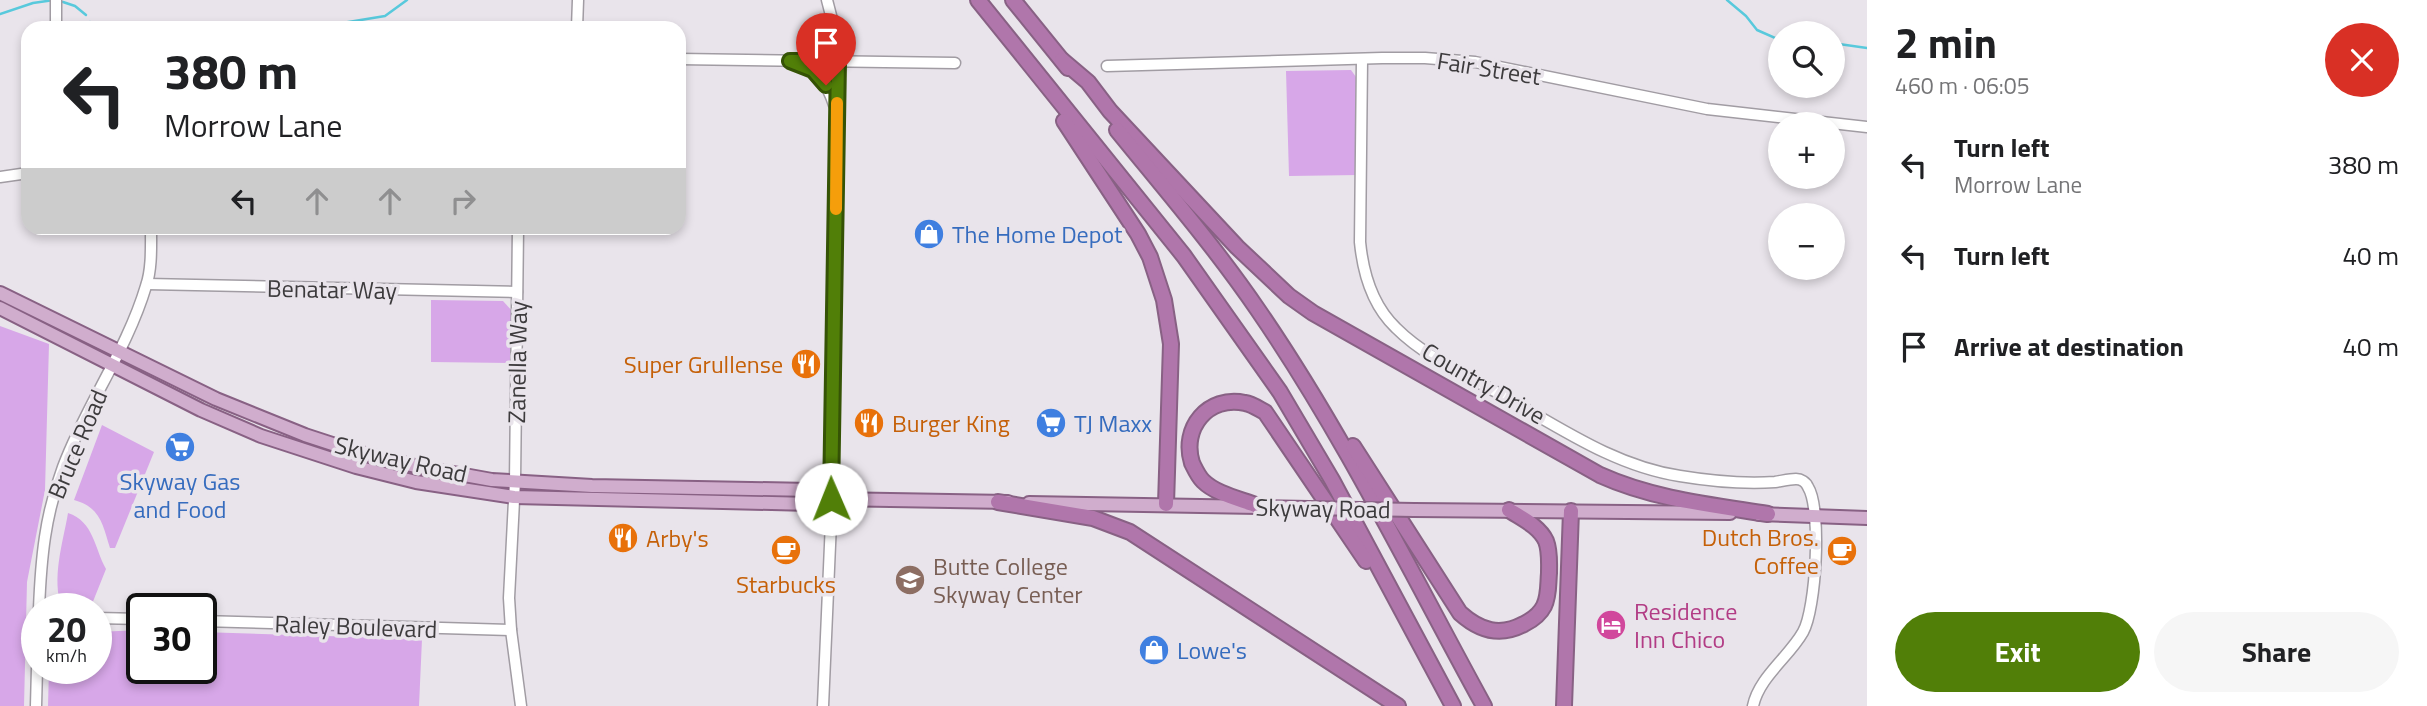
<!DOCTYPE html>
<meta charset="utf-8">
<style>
:root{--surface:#fff;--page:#f6f6f6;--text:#202124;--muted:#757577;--accent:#517f08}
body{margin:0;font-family:"Titillium Web",sans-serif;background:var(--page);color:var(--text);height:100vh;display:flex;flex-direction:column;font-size:26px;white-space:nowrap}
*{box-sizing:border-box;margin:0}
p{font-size:23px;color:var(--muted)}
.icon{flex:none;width:38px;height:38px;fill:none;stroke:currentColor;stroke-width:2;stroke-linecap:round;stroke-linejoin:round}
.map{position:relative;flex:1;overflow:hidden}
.panel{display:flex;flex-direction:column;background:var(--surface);width:560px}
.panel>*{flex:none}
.banner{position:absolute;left:21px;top:21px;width:665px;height:214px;border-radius:21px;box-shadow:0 4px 10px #0003;background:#fff;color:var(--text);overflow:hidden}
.tools{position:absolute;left:1768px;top:21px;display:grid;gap:14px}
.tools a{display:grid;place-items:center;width:77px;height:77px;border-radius:50%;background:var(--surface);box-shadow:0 4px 10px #0003;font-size:35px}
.speed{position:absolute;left:21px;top:593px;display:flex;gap:14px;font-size:35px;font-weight:700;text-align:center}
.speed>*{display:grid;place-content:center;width:91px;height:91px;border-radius:50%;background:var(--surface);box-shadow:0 4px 10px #0003;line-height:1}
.speed small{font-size:18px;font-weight:400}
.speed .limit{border:4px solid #111;border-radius:10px;background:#fff;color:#111}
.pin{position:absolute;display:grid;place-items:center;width:60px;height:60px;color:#fff;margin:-72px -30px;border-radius:50% 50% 50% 0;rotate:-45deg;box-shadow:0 0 7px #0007}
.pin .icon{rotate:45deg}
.me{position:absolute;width:77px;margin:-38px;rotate:359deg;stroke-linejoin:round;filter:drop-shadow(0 0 5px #0008)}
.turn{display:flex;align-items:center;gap:24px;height:147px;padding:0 28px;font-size:32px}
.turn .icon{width:91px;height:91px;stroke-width:2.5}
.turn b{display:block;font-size:49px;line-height:60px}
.lanes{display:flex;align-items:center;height:66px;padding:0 28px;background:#0003;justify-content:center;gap:35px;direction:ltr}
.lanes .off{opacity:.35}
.round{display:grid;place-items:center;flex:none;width:74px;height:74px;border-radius:37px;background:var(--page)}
.head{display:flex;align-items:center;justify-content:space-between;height:119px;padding:0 28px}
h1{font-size:42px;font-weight:700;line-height:52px}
.button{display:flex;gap:14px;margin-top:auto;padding:14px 28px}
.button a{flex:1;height:80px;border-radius:42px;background:var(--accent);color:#fff;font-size:28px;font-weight:700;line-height:80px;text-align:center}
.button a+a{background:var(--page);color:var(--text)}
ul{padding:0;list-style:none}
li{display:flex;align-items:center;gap:21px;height:91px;padding:0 28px}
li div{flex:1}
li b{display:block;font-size:26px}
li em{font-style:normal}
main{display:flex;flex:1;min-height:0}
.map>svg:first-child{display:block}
</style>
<main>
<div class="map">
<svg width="1867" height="706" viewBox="0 0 1867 706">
<rect width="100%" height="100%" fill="#e9e4eb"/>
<!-- green -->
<g fill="#d7a7e8">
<polygon points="1351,70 1356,77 1358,87 1359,175 1289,176 1286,71"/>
<polygon points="431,300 503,301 513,312 512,363 431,362"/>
<polygon points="0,326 49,344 45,490 27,582 24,706 0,706"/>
<path d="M102,425L154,452L115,548H110C103,526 101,507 74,500Z"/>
<path d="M68,513C94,522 94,547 106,569L90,609H62C51,578 63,543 68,513Z"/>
<polygon points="142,630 142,668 201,668 201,632 422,639 419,706 48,706 49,669 96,668 96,632"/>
</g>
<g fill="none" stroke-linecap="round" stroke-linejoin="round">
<!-- stream -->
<g stroke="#58c9dc" stroke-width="2.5">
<polyline points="1727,0 1746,16 1757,30 1780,40"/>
<polyline points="63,2 75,6 86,15"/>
<polyline points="0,14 33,3 54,0"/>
<polyline points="90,22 94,28"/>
<polyline points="312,28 385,16 407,0"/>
<polyline points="1832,43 1867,48"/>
</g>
<!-- minor casing -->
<g stroke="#a19ca3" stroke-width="13">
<g id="minor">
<polyline points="56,0 56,28"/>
<polyline points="577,28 578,0"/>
<polyline points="679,59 955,63"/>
<path d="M1362,60L1360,242C1363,273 1373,306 1396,328C1424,356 1464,374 1498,393C1556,425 1613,466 1680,476C1710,481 1744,484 1775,482C1782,481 1789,479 1796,479C1801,479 1806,482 1808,487C1822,509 1816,609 1803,632C1789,657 1759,677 1753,706"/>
<path d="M797,63C817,70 828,85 834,105"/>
<polyline points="1107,66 1382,58 1425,58 1475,62 1707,109 1867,127"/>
<polyline points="0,177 28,173"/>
<polyline points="518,228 515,481 509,598 511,630 521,706"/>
<polyline points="147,284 517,292"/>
<path d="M39,609C41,558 45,515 63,467C86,405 127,350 146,286C152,269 151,246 151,228"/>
<polyline points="96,618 142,619"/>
<polyline points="201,621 511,630"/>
<polyline points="36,706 37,668"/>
<polyline points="823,706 832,499 838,61 835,31 827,0"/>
</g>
</g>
<!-- major casing -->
<g stroke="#886184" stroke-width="16">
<g id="major">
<polyline points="0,293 216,399 305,435 357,452 415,466 492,480 592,486 811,490 832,499"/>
<polyline points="0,308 201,410 261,436 356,467 416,482 514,497 810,504 832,499 1008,502"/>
<polyline points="1029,503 1309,508"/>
<polyline points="1414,510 1730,513"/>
<polyline points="1759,514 1867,518"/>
</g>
</g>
<!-- highway casing -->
<g stroke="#886184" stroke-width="18">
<g id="highway">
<polyline points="978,0 1184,256 1280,392 1332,480 1453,706"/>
<polyline points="1013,0 1068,68"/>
<path d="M1062,60L1088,82L1110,111L1237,247L1289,296L1313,313L1600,475C1653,499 1711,505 1768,514"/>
<polyline points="1064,121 1138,234 1150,257 1164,300 1171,344 1166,504"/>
<path d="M1117,130C1165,189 1215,247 1258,310C1344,435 1411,573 1484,706"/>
<path d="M1353,446L1460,613C1480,631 1500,637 1524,624C1532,620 1540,614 1544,606C1549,596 1548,584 1549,573C1549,563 1550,551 1546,541C1539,526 1521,518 1509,510"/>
<polyline points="998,502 1093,518 1130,532 1398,706"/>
<path d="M1258,506C1240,499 1216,494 1203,481C1198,476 1195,469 1192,463C1181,428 1208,395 1245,403C1252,404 1259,409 1265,412L1366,561"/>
<polyline points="1564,706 1571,511"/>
</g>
</g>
<!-- minor -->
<use href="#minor" stroke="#fff" stroke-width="10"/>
<!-- major -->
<use href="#major" stroke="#d0adcd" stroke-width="12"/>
<!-- highway -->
<use href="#highway" stroke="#b076ab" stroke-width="14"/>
<!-- major-bridge casing -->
<g stroke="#886184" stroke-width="16" stroke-linecap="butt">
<polyline id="major-bridge" points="1309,508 1414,510"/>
</g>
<!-- major-bridge -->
<use href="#major-bridge" stroke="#d0adcd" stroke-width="12"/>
</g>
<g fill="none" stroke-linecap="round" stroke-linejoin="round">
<!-- route casing -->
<g stroke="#355305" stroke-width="18">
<polyline id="route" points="826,85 813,70 790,61 838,61 831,499"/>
</g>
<!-- route -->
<use href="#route" stroke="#517f08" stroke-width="12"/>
<!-- slow -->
<polyline stroke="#f59e0b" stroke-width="12" points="836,209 837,103"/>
</g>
<!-- icons -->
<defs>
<g id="shop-disc" transform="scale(1.575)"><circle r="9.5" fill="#3f7fe0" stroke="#e9e4eb"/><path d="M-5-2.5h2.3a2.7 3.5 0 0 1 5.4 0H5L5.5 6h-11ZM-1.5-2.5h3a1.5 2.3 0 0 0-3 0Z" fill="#fff"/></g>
<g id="restaurant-disc" transform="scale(1.575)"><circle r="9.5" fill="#e8710a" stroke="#e9e4eb"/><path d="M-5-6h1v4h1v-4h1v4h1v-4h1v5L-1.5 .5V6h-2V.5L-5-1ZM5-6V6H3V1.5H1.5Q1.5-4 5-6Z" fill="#fff"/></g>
<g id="supermarket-disc" transform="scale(1.575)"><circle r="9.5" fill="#3f7fe0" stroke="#e9e4eb"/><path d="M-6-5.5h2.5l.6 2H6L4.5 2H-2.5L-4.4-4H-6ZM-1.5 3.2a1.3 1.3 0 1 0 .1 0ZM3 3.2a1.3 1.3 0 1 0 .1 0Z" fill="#fff"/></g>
<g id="cafe-disc" transform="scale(1.575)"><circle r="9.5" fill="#e8710a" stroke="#e9e4eb"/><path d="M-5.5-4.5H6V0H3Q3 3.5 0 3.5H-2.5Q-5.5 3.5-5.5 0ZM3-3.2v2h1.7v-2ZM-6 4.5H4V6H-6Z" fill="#fff"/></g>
<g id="university-disc" transform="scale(1.575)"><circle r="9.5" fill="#8d6e63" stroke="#e9e4eb"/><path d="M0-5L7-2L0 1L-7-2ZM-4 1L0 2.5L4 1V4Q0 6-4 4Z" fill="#fff"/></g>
<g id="hotel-disc" transform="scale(1.575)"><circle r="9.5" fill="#d1479c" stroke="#e9e4eb"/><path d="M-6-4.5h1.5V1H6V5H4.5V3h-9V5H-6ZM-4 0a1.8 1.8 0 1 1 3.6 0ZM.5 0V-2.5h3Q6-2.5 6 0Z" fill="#fff"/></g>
</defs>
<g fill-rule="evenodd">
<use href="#shop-disc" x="929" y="234"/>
<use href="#restaurant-disc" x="806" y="364"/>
<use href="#restaurant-disc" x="869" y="423"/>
<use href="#supermarket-disc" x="1051" y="423"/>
<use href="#supermarket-disc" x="180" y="447"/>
<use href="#restaurant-disc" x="623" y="538"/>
<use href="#cafe-disc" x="786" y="550"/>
<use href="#cafe-disc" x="1842" y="551"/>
<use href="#university-disc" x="910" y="580"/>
<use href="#hotel-disc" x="1611" y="625"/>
<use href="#shop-disc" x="1154" y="650"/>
</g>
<g text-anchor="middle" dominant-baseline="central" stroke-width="7" stroke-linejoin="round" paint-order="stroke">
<!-- street labels -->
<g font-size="24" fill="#3d3b3d" stroke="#e9e4eb">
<text transform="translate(1489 68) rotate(9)">Fair Street</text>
<text transform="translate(332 289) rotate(1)">Benatar Way</text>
<text transform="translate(517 362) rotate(-89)">Zanella Way</text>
<text transform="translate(1484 383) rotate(30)">Country Drive</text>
<text transform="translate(77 444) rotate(-67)">Bruce Road</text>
<text transform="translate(401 459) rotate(13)">Skyway Road</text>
<text transform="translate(1323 508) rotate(1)">Skyway Road</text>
<text transform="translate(356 626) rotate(2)">Raley Boulevard</text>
</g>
<!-- shop labels -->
<g font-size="24" fill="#366cbe" stroke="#e9e4eb" text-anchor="start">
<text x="952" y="234">The Home Depot</text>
<text x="1074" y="423">TJ Maxx</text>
<text x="180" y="481" text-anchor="middle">Skyway Gas<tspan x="180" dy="28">and Food</tspan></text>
<text x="1177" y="650">Lowe's</text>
</g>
<!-- food labels -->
<g font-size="24" fill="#c56008" stroke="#e9e4eb" text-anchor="end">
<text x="783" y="364">Super Grullense</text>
<text x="892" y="423" text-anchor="start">Burger King</text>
<text x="1819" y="537">Dutch Bros.<tspan x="1819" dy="28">Coffee</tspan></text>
<text x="646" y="538" text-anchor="start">Arby's</text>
<text x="786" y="584" text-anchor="middle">Starbucks</text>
</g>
<!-- education labels -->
<g font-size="24" fill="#785e54" stroke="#e9e4eb" text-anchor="start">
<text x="933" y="566">Butte College<tspan x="933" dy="28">Skyway Center</tspan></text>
</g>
<!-- hotel labels -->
<g font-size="24" fill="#b23c85" stroke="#e9e4eb" text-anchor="start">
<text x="1634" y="611">Residence<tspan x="1634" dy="28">Inn Chico</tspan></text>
</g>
</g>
</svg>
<div class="tools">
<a><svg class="icon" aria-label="search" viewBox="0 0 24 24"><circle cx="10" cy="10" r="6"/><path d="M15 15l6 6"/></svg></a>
<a>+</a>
<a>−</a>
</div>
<div class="speed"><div>20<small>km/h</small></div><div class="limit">30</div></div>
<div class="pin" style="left:826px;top:85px;background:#d93025"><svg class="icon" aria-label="arrive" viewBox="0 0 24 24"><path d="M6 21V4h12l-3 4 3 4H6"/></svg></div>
<svg class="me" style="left:831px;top:499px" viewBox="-20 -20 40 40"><circle r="19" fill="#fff"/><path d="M0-13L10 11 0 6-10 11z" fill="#517f08"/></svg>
<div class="banner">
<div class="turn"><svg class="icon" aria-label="left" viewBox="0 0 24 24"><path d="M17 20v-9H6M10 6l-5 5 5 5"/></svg><div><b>380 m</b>Morrow Lane</div></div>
<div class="lanes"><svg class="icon" aria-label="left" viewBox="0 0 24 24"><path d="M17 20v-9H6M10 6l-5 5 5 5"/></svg><svg class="icon off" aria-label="ahead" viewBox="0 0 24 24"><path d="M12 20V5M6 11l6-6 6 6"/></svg><svg class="icon off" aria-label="ahead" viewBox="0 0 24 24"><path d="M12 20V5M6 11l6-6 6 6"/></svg><svg class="icon off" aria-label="right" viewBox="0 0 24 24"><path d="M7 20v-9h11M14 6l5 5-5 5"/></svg></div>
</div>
</div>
<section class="panel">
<div class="head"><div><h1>2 min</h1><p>460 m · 06:05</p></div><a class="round" style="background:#d93025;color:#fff"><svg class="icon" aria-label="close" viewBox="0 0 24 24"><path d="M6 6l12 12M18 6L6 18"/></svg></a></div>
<ul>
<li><svg class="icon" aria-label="left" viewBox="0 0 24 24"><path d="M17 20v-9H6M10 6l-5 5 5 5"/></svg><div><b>Turn left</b><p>Morrow Lane</p></div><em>380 m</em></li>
<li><svg class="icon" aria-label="left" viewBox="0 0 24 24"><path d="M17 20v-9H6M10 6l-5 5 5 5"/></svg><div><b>Turn left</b></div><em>40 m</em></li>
<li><svg class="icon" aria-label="arrive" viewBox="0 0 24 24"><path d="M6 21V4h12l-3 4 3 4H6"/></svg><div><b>Arrive at destination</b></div><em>40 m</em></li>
</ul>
<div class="button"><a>Exit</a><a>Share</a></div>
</section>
</main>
